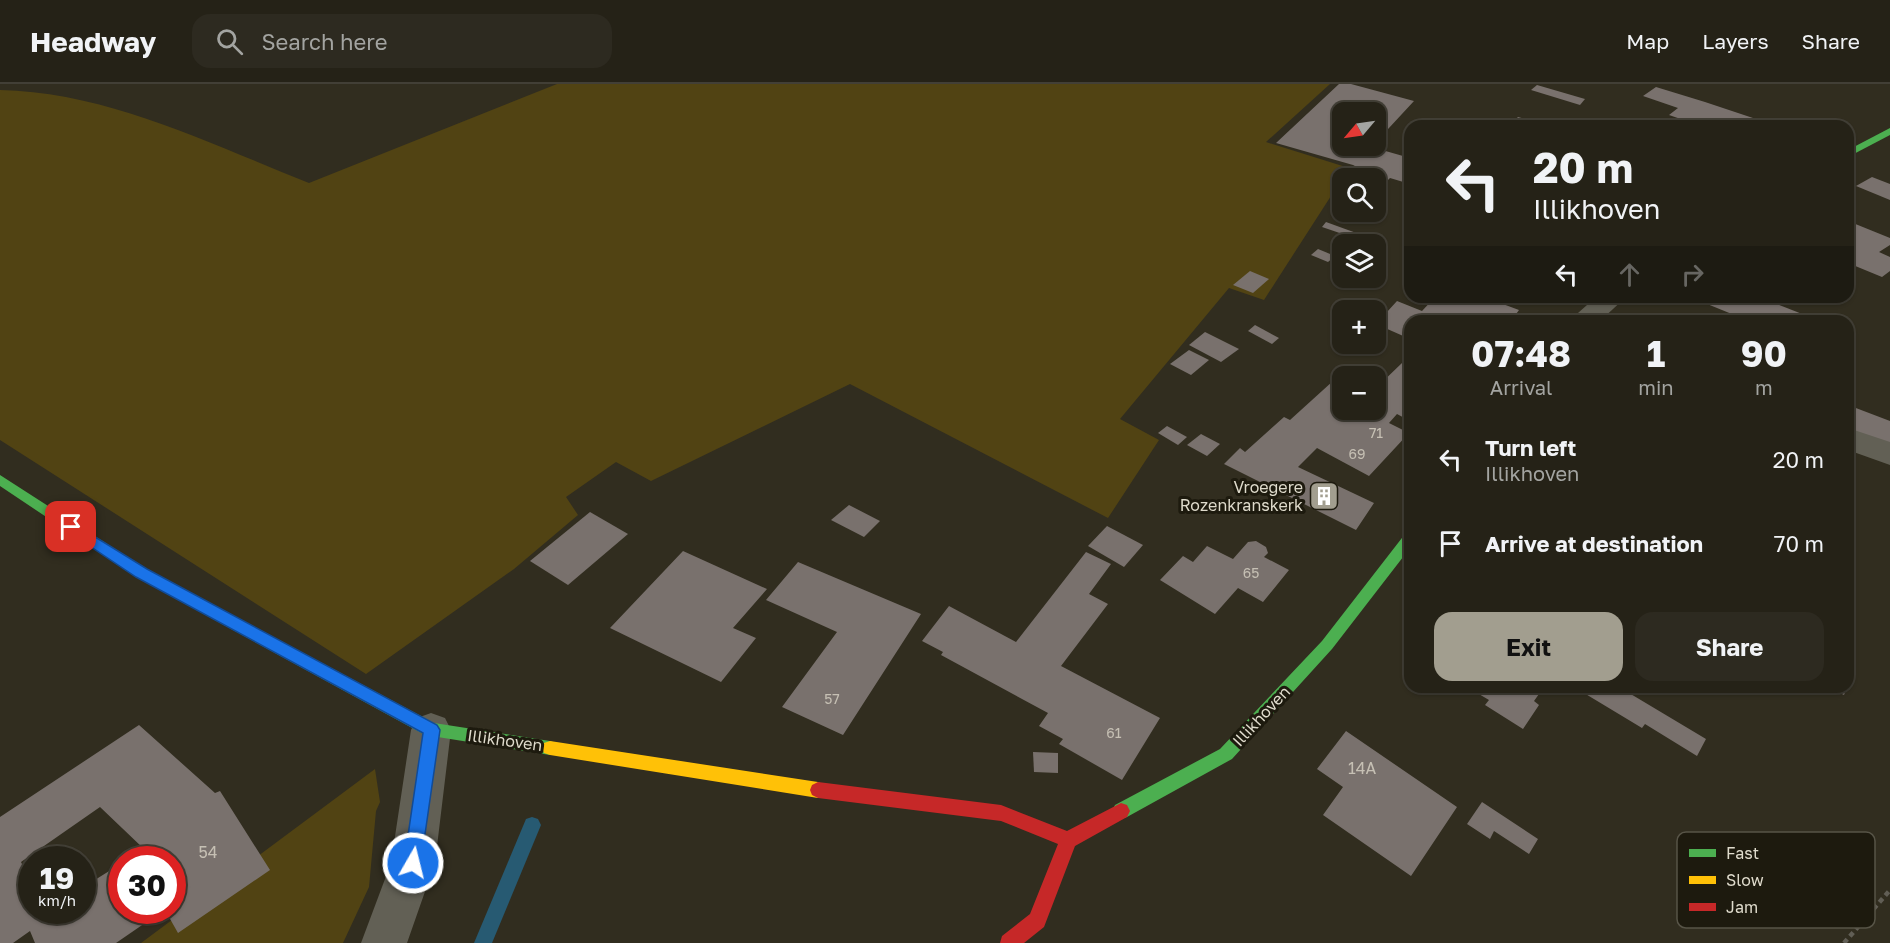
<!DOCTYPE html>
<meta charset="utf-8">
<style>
:root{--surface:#252217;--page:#2d2a20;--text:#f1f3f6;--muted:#a3a4a1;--line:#423f36;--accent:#a29e8f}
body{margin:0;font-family:"Golos Text",sans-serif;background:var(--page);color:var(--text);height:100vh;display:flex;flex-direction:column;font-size:22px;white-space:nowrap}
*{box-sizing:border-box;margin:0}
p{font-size:20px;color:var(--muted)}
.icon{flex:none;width:33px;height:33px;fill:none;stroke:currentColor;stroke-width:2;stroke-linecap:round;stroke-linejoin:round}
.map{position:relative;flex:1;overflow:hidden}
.sheet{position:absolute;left:1404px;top:231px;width:450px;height:378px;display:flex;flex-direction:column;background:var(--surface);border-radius:18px;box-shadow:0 2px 4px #0004,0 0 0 2px var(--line)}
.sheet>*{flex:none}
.guide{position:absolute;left:1404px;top:36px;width:450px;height:183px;border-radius:18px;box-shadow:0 2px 4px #0004,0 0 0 2px var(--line);background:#252217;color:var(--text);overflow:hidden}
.needle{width:39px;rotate:241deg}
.controls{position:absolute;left:1332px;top:18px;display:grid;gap:12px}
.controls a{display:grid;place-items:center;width:54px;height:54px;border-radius:12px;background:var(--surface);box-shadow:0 2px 4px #0004,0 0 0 2px var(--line);font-size:30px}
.speed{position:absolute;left:18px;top:762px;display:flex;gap:12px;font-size:30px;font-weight:700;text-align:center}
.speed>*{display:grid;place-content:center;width:78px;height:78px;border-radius:50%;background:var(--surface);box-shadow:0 2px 4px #0004,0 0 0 2px var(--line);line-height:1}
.speed small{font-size:15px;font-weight:400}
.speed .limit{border:9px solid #d22;background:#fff;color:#111}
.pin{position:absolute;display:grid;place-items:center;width:51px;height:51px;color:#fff;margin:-26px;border-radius:12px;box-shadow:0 3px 9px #0006}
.me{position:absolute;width:66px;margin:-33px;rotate:8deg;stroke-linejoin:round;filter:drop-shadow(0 0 4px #0008)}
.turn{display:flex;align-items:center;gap:21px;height:126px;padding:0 30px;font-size:27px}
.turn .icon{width:78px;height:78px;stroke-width:2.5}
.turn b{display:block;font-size:42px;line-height:51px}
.lanes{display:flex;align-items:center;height:57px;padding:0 30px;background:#0003;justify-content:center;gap:30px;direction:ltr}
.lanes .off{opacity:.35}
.eta{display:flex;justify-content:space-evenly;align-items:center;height:102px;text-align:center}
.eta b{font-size:36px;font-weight:700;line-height:42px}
.cta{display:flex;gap:12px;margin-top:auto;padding:12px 30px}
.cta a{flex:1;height:69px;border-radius:18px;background:var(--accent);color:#111;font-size:24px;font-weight:700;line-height:69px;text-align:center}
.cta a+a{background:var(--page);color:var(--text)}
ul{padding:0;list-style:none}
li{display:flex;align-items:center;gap:18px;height:84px;padding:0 30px}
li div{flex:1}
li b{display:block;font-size:22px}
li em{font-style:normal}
header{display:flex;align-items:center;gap:36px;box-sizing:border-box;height:84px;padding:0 30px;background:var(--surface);border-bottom:2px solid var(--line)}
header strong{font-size:28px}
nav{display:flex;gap:33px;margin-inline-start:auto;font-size:21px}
.search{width:420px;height:54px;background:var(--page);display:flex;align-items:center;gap:15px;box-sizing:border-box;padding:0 21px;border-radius:18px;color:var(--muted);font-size:22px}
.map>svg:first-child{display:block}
</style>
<header>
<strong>Headway</strong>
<div class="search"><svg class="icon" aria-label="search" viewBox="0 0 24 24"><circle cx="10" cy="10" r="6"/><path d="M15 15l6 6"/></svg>Search here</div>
<nav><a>Map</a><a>Layers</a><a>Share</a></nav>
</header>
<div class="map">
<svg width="1890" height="859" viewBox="0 0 1890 859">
<rect width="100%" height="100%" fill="#312d1f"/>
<!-- green -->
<g fill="#514313">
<path d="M557,0H1330L1266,58L1349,84L1264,216L1229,204L1120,335L1159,356L1108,434L850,300L651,397L616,378L566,413L578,431L514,485L366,590L0,356V6C108,8 210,60 309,99Z"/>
<polygon points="375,685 380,718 376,727 369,803 343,859 141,859"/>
</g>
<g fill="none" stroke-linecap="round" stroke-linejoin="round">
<!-- stream -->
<polygon fill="#275a72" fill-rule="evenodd" points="532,733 538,735 541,741 492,859 474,859 526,735"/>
</g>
<!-- building -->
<g fill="#79716d">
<polygon points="1339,0 1351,0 1414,17 1376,58 1376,28 1342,28 1342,62 1372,62 1368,65 1379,69 1382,66 1410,74 1410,100 1390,94 1386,98 1355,88 1359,84 1353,81 1276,59"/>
<polygon points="1537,1 1585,15 1580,21 1531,6"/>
<polygon points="1656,3 1705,18 1777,42 1701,42 1669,31 1678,24 1643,12"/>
<polygon points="1518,33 1547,41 1547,42 1511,40"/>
<polygon points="1872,93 1890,100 1890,116 1856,102"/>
<polygon points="1848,137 1890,154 1890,161 1879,168 1890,173 1890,187 1882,193 1848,179 1848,166 1852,163 1848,162"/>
<polygon points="1326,138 1348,146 1382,158 1378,162 1322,143"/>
<polygon points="1318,165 1335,172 1328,178 1311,171"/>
<polygon points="1250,187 1269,195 1253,209 1233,201"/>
<polygon points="1435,213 1484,213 1519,226 1511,237 1410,237 1410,255 1376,240 1397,217 1422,227"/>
<polygon points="1690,213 1759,213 1820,237 1749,237"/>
<polygon points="1255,241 1279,254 1272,260 1248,247"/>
<polygon points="1205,248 1239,265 1221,278 1189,261"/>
<polygon points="1189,266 1209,276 1191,291 1170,280"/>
<polygon points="1402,279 1410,283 1407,290 1410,292 1410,337 1397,330 1389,339 1409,349 1369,392 1317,364 1298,383 1374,419 1356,446 1224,380 1240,364 1245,368 1284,333 1290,336 1333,297 1342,302 1342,326 1376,326 1376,304"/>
<polygon points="1848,321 1890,337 1890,361 1848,345"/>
<polygon points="1167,342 1187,353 1178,361 1158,349"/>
<polygon points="1201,350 1220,360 1207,372 1187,361"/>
<polygon points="849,421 880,437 864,453 831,436"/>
<polygon points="590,428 628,450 568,501 530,477"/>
<polygon points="1107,442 1143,461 1124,483 1088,462"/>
<polygon points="1256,457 1266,463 1268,469 1264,473 1289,486 1263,518 1238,504 1215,530 1160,496 1183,472 1193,478 1207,462 1233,475 1248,458"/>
<polygon points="683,467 767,505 733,544 756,554 721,598 610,544"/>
<polygon points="1086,468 1111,480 1089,510 1108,520 1061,582 1160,634 1122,696 1059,660 1063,655 1039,642 1048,629 941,571 943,568 922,557 949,522 1016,558"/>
<polygon points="798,478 921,530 843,651 782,623 837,548 766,516"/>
<polygon points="1467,603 1544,603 1534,617 1539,621 1523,645 1485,621 1489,616"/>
<polygon points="1574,603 1619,603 1706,655 1697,672 1645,640 1642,644"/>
<polygon points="1827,603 1847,603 1844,611"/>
<polygon points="139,641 215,709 220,707 270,786 178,849 165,826 172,826 172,776 127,776 144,765 100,723 21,778 32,801 32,826 42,826 43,829 48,826 82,826 82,804 122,779 122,826 164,826 116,859 35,859 30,847 13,859 0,859 0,733"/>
<polygon points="1346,647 1457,723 1411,792 1323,731 1343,703 1317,685"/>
<polygon points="1033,668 1058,669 1058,689 1034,688"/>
<polygon points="1482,718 1538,755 1529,770 1494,747 1490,755 1467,740"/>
</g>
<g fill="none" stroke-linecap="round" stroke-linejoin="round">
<!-- path -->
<polyline stroke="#615e55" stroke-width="4.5" stroke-dasharray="5 4" stroke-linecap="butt" points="1844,859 1890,806"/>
<!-- street -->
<g fill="#626055" fill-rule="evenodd">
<polygon points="1596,213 1626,213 1600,237 1569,237"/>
<polygon points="1848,344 1890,358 1890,381 1848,366"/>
<polygon points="431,629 445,634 451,646 435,779 407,859 361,859 391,779 411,646 417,634"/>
</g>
<!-- fast -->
<g fill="#4caf50" fill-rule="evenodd">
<polygon points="1890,44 1890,51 1848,73 1848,66"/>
<polygon points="0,391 146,485 434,639 550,657 556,659 558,664 556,669 550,671 425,651 136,493 0,402"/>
<polygon points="1410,449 1410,464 1332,565 1232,675 1127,733 1121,735 1115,733 1112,727 1115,721 1220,665 1322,557 1405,450"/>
</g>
<!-- slow -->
<polygon fill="#ffc107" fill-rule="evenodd" points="550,657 818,698 824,701 826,706 824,711 818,714 550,671 544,669 542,664 544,659"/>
<!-- jam -->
<polygon fill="#c62828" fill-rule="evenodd" points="818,698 1001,721 1067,747 1121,719 1127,721 1130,727 1127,733 1075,762 1044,843 1024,859 1000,859 1002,852 1030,830 1058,760 1001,737 818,714 812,711 810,706 812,701"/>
</g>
<!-- route -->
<polygon fill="#1a73e8" stroke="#114b97" stroke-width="1.5" points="71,438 147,485 437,641 440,646 420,785 413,788 407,785 404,779 423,649 136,493 66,446 66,439"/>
<!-- icons -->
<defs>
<g id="building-square" transform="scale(1.5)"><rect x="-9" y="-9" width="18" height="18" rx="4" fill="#a29e8f" stroke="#1d1a0e"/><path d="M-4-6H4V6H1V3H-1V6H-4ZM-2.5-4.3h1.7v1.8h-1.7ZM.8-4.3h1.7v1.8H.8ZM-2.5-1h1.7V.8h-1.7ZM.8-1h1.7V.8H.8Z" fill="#fff"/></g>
</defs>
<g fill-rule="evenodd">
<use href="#building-square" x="1324" y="412"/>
</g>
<g text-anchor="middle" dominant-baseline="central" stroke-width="6" stroke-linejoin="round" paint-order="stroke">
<!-- number labels -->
<g font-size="14" fill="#c6c0b4">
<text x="1376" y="348">71</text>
<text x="1357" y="369">69</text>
<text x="1251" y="488">65</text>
<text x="832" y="614">57</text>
<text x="1114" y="648">61</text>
</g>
<!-- poi labels -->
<g font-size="16" fill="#dfdbcc" stroke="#1d1a0e" text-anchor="end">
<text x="1303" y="403">Vroegere<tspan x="1303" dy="18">Rozenkranskerk</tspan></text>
</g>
<!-- street labels -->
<g font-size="16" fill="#dfdbcc" stroke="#1d1a0e">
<text transform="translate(1261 632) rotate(-47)">Illikhoven</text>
<text transform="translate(505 656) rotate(8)">Illikhoven</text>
</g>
<!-- near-number labels -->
<g font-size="16" fill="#c6c0b4">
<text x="1362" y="684">14A</text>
<text x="208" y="768">54</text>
</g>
</g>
<!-- legend -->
<rect x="1677" y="748" width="198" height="96" rx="9" fill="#1d1a0e" stroke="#575447" stroke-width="1.5"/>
<rect x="1689" y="765" width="27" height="8" fill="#4caf50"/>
<rect x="1689" y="792" width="27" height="8" fill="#ffc107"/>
<rect x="1689" y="819" width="27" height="8" fill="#c62828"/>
<g font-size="16" fill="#dfdbcc">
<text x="1726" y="775">Fast</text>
<text x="1726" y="802">Slow</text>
<text x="1726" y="829">Jam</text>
</g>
</svg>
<div class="controls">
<a><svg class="needle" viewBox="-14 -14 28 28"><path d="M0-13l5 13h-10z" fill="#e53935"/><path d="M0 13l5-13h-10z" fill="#a3a4a1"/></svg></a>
<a><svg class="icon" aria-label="search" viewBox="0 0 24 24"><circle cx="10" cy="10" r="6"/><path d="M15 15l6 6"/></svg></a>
<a><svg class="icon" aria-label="layers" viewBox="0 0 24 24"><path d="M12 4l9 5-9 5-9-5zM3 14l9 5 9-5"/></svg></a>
<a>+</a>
<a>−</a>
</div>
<div class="speed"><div>19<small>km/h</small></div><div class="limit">30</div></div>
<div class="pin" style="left:71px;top:443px;background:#d93025"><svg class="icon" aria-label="arrive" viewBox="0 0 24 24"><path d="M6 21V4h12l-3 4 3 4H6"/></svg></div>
<svg class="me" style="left:413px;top:779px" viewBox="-20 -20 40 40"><circle r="17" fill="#1a73e8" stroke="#fff" stroke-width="3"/><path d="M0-11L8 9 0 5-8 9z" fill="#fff"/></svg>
<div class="guide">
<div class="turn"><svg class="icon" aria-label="left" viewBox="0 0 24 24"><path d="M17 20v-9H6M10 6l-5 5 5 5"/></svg><div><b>20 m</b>Illikhoven</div></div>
<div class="lanes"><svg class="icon" aria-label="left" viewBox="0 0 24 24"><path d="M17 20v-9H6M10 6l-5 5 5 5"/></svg><svg class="icon off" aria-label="ahead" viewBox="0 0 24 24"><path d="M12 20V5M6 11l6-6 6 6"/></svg><svg class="icon off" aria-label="right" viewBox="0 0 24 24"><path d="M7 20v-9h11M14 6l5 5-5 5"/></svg></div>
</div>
<section class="sheet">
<div class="eta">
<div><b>07:48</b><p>Arrival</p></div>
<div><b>1</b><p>min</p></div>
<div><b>90</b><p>m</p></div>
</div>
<ul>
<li><svg class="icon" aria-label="left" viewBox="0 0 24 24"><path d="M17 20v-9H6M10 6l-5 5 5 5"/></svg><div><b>Turn left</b><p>Illikhoven</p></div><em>20 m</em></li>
<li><svg class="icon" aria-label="arrive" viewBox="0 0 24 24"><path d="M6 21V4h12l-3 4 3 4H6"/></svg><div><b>Arrive at destination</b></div><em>70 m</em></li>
</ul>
<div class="cta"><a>Exit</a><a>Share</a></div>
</section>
</div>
